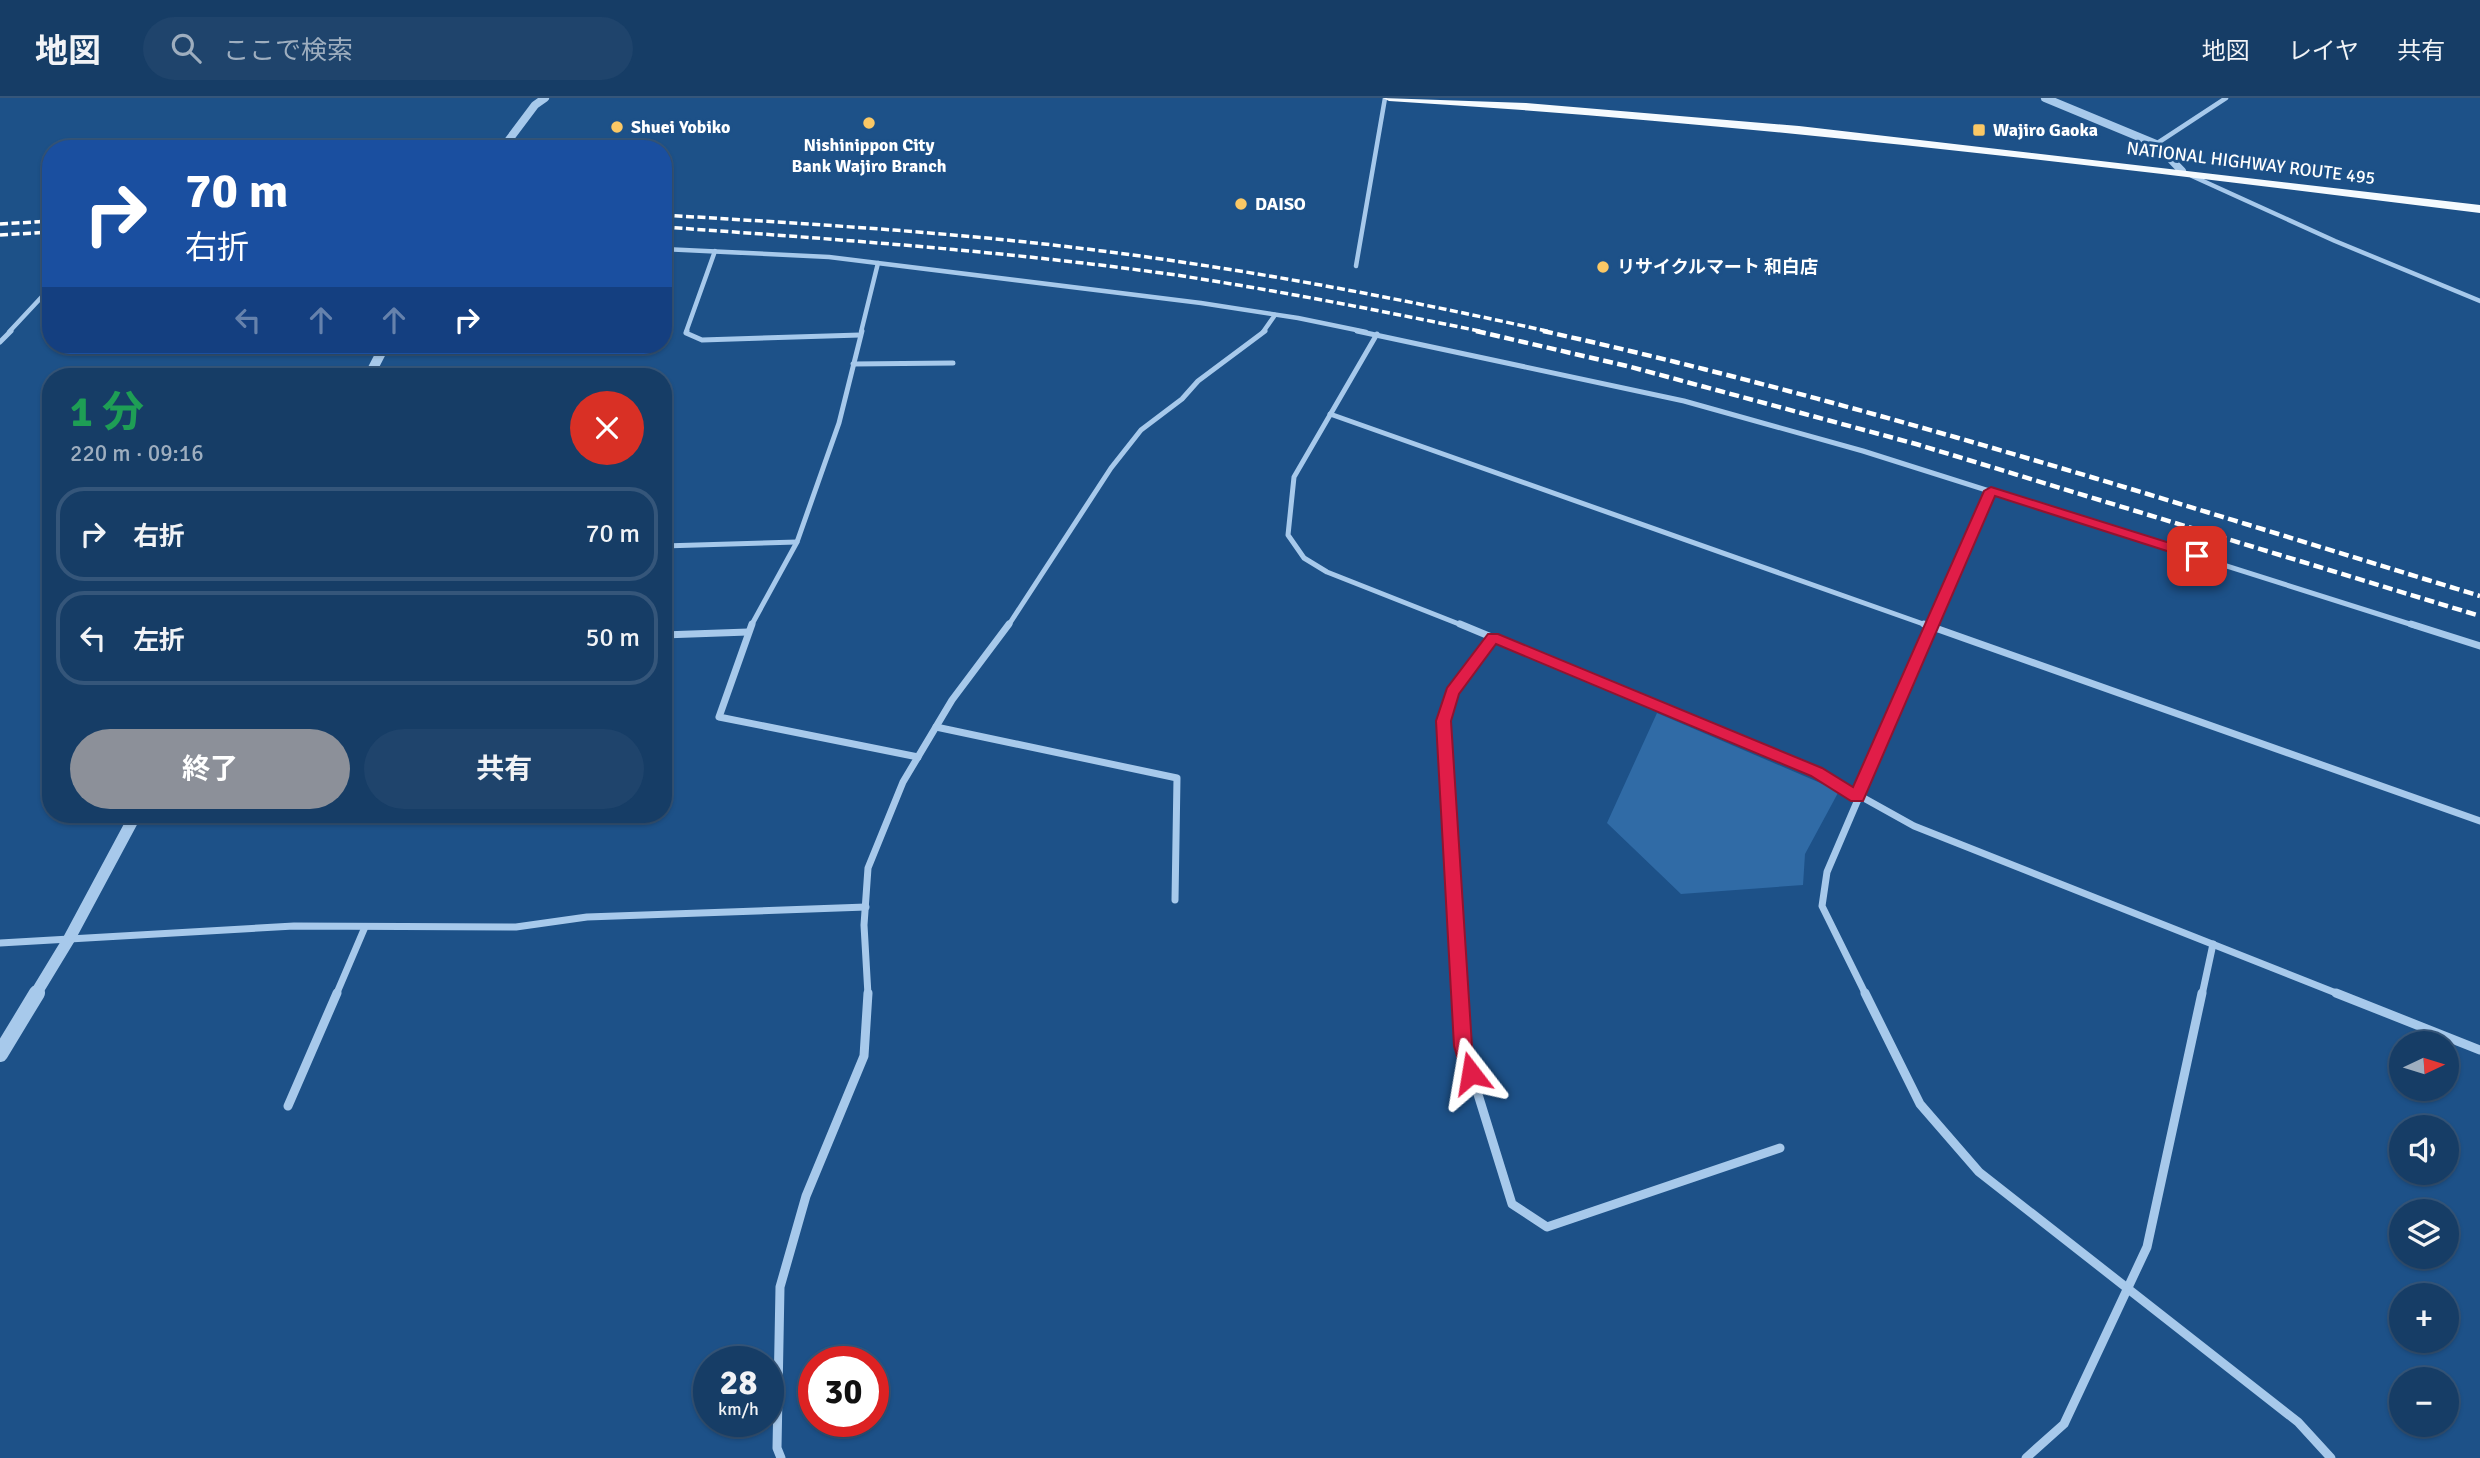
<!DOCTYPE html>
<html lang="ja">
<meta charset="utf-8">
<style>
:root{--surface:#163d66;--page:#1f446c;--text:#f1f3f6;--muted:#9eaebf;--line:#35567a;--accent:#8c9099}
body{margin:0;font-family:Signika,"Noto Sans JP",sans-serif;background:var(--page);color:var(--text);height:100vh;display:flex;flex-direction:column;font-size:26px;white-space:nowrap}
*{box-sizing:border-box;margin:0}
p{font-size:23px;color:var(--muted)}
.icon{flex:none;width:38px;height:38px;fill:none;stroke:currentColor;stroke-width:2;stroke-linecap:round;stroke-linejoin:round}
.map{position:relative;flex:1;overflow:hidden}
.sheet{position:absolute;left:42px;top:270px;width:630px;height:455px;display:flex;flex-direction:column;background:var(--surface);border-radius:28px;box-shadow:0 2px 5px #0004,0 0 0 2px var(--line)}
.sheet>*{flex:none}
.banner{position:absolute;left:42px;top:42px;width:630px;height:214px;border-radius:28px;box-shadow:0 2px 5px #0004,0 0 0 2px var(--line);background:#1a4fa0;color:#fff;overflow:hidden}
.needle{width:46px;rotate:86deg}
.controls{position:absolute;left:2389px;top:933px;display:grid;gap:14px}
.controls a{display:grid;place-items:center;width:70px;height:70px;border-radius:50%;background:var(--surface);box-shadow:0 2px 5px #0004,0 0 0 2px var(--line);font-size:35px}
.speed{position:absolute;left:693px;top:1248px;display:flex;gap:14px;font-size:35px;font-weight:700;text-align:center}
.speed>*{display:grid;place-content:center;width:91px;height:91px;border-radius:50%;background:var(--surface);box-shadow:0 2px 5px #0004,0 0 0 2px var(--line);line-height:1}
.speed small{font-size:18px;font-weight:400}
.speed .limit{border:10px solid #d22;background:#fff;color:#111}
.pin{position:absolute;display:grid;place-items:center;width:60px;height:60px;color:#fff;margin:-30px;border-radius:14px;box-shadow:0 4px 10px #0006}
.me{position:absolute;width:77px;margin:-38px;rotate:346deg;stroke-linejoin:round;filter:drop-shadow(0 0 5px #0008)}
.turn{display:flex;align-items:center;gap:24px;height:147px;padding:0 28px;font-size:32px}
.turn .icon{width:91px;height:91px;stroke-width:2.5}
.turn b{display:block;font-size:49px;line-height:60px}
.lanes{display:flex;align-items:center;height:66px;padding:0 28px;background:#0003;justify-content:center;gap:35px;direction:ltr}
.lanes .off{opacity:.35}
.round{display:grid;place-items:center;flex:none;width:74px;height:74px;border-radius:37px;background:var(--page)}
.summary{display:flex;align-items:center;justify-content:space-between;height:119px;padding:0 28px}
h1{font-size:42px;font-weight:700;line-height:52px;color:#1e9e55}
.cta{display:flex;gap:14px;margin-top:auto;padding:14px 28px}
.cta a{flex:1;height:80px;border-radius:42px;background:var(--accent);color:#fff;font-size:28px;font-weight:700;line-height:80px;text-align:center}
.cta a+a{background:var(--page);color:var(--text)}
ul{padding:0;list-style:none}
li{display:flex;align-items:center;gap:21px;height:94px;margin:0 14px 10px;padding:0 14px;border:4px solid var(--line);border-radius:28px}
li div{flex:1}
li b{display:block;font-size:26px}
li em{font-style:normal}
header{display:flex;align-items:center;gap:42px;box-sizing:border-box;height:98px;padding:0 35px;background:var(--surface);border-bottom:2px solid var(--line)}
header strong{font-size:33px}
nav{display:flex;gap:38px;margin-inline-start:auto;font-size:24px}
.search{width:490px;height:63px;background:var(--page);display:flex;align-items:center;gap:18px;box-sizing:border-box;padding:0 24px;border-radius:38px;color:var(--muted);font-size:26px}
.map>svg:first-child{display:block}
</style>
<header>
<strong>地図</strong>
<div class="search"><svg class="icon" aria-label="search" viewBox="0 0 24 24"><circle cx="10" cy="10" r="6"/><path d="M15 15l6 6"/></svg>ここで検索</div>
<nav><a>地図</a><a>レイヤ</a><a>共有</a></nav>
</header>
<div class="map">
<svg width="2480" height="1360" viewBox="0 0 2480 1360">
<rect width="100%" height="100%" fill="#1d5188"/>
<!-- green -->
<polygon fill="#306ba6" points="1657,615 1839,693 1805,756 1803,787 1681,796 1607,725"/>
<g fill="none" stroke-linecap="round" stroke-linejoin="round">
<!-- minor-far3 -->
<g stroke="#a7c9eb" stroke-width="4.5">
<polyline points="2156,46 2226,0"/>
<polyline points="2192,78 2335,143 2480,203"/>
<polyline points="663,151 829,159 1201,205 1298,220 1366,234"/>
<polyline points="1356,168 1385,0"/>
<polyline points="9,234 51,189"/>
<polyline points="686,234 715,153"/>
<polyline points="861,234 878,165"/>
<polyline points="1263,234 1275,217"/>
</g>
<!-- minor-far2 -->
<g stroke="#a7c9eb" stroke-width="5">
<polyline points="687,233 686,235 702,242 860,237"/>
<polyline points="1357,233 1684,303 1863,353 2416,528"/>
<polyline points="1377,236 1294,379 1288,437 1304,460 1327,474 1464,528"/>
<polyline points="0,244 11,233"/>
<polyline points="853,266 953,265"/>
<polyline points="1330,316 1929,528"/>
<polyline points="663,448 797,444"/>
<polyline points="751,528 797,444 839,325 862,233"/>
<polyline points="1008,528 1111,370 1141,332 1182,301 1198,283 1265,233"/>
<polyline points="1932,528 1991,393"/>
</g>
<!-- minor-far1 -->
<g stroke="#a7c9eb" stroke-width="7">
<polyline points="752,526 719,619 918,659"/>
<polyline points="1460,526 1817,674 1914,728 2341,897"/>
<polyline points="1924,526 2480,723"/>
<polyline points="2411,526 2480,548"/>
<polyline points="663,537 748,534"/>
<polyline points="936,629 1177,680 1175,802"/>
<polyline points="0,845 294,828 516,829 587,819 866,809"/>
<polyline points="336,897 365,829"/>
<polyline points="868,897 864,827 868,770 903,684 952,602 1009,526"/>
<polyline points="1460,897 1443,623 1452,594 1493,539"/>
<polyline points="1866,897 1822,808 1827,774 1933,526"/>
<polyline points="2202,897 2213,846"/>
</g>
<!-- minor -->
<g stroke="#a7c9eb" stroke-width="9">
<polyline points="1460,895 1463,948 1512,1106 1547,1129 1780,1050"/>
<polyline points="1865,895 1920,1006 1979,1074 2298,1324 2331,1360"/>
<polyline points="2336,895 2480,952"/>
<polyline points="288,1008 337,895"/>
<polyline points="781,1360 777,1350 780,1189 806,1098 864,958 868,895"/>
<polyline points="2026,1360 2064,1326 2147,1149 2202,895"/>
</g>
<!-- tertiary-far3 -->
<g stroke="#a7c9eb" stroke-width="8">
<polyline points="2045,0 2156,46 2182,73"/>
<polyline points="502,51 535,7 545,0"/>
</g>
<!-- tertiary-far2 -->
<polyline stroke="#a7c9eb" stroke-width="10" points="369,278 385,247"/>
<!-- tertiary-far1 -->
<polyline stroke="#a7c9eb" stroke-width="12" points="35,897 69,841 136,716"/>
<!-- tertiary -->
<polyline stroke="#a7c9eb" stroke-width="16" points="0,956 37,895"/>
<!-- trunk -->
<path fill="#f5fafe" fill-rule="evenodd" d="M1383,0L1526,5L1799,28L2480,107V115C2117,70 1754,25 1389,3Z"/>
<!-- rail-far1 -->
<g stroke="#fff" stroke-width="3.5" stroke-dasharray="8 3.5" stroke-linecap="butt">
<path d="M663,117C810,126 956,134 1102,153C1252,172 1403,201 1551,234"/>
<polyline points="0,126 51,123"/>
<path d="M663,129C834,141 1006,153 1176,177C1280,193 1382,213 1484,234"/>
<polyline points="0,137 51,134"/>
</g>
<!-- rail -->
<g stroke="#fff" stroke-width="4.5" stroke-dasharray="10 4.5" stroke-linecap="butt">
<polyline points="1476,233 1631,269 1916,346 2480,518"/>
<path d="M1543,233C1860,303 2169,403 2480,498"/>
</g>
</g>
<!-- route -->
<polygon fill="#e11d48" stroke="#92132f" stroke-width="2" points="1991,389 2202,455 2204,458 2197,463 2192,461 1995,398 1863,703 1851,703 1811,678 1496,546 1459,596 1451,623 1472,948 1480,975 1478,981 1471,983 1464,981 1454,948 1436,623 1447,590 1488,536 1498,536 1822,670 1853,689 1984,393"/>
<!-- markers -->
<g fill="#fbc865" stroke="#1d5188" stroke-width="2.5">
<circle cx="869" cy="25" r="7"/>
<circle cx="617" cy="29" r="7"/>
<rect x="1972" y="25" width="14" height="14" rx="3.5"/>
<circle cx="1241" cy="106" r="7"/>
<circle cx="1603" cy="169" r="7"/>
</g>
<g text-anchor="middle" dominant-baseline="central" stroke-width="6" stroke-linejoin="round" paint-order="stroke">
<!-- far-poi labels -->
<g font-size="18" font-weight="bold" fill="#fff" stroke="#1d5188" text-anchor="start">
<text x="631" y="29">Shuei Yobiko</text>
<text x="1993" y="32">Wajiro Gaoka</text>
<text x="869" y="47" text-anchor="middle">Nishinippon City<tspan x="869" dy="21">Bank Wajiro Branch</tspan></text>
<text x="1255" y="106">DAISO</text>
<text x="1617" y="169">リサイクルマート 和白店</text>
</g>
<!-- far-street labels -->
<g font-size="18" fill="#fff" stroke="#1d5188">
<text transform="translate(2251 65) rotate(7)">NATIONAL HIGHWAY ROUTE 495</text>
</g>
</g>
</svg>
<div class="controls">
<a><svg class="needle" viewBox="-14 -14 28 28"><path d="M0-13l5 13h-10z" fill="#e53935"/><path d="M0 13l5-13h-10z" fill="#9eaebf"/></svg></a>
<a><svg class="icon" aria-label="sound" viewBox="0 0 24 24"><path d="M4 9h4l5-4v14l-5-4H4zM17 9q2 3 0 6"/></svg></a>
<a><svg class="icon" aria-label="layers" viewBox="0 0 24 24"><path d="M12 4l9 5-9 5-9-5zM3 14l9 5 9-5"/></svg></a>
<a>+</a>
<a>−</a>
</div>
<div class="speed"><div>28<small>km/h</small></div><div class="limit">30</div></div>
<div class="pin" style="left:2197px;top:458px;background:#d93025"><svg class="icon" aria-label="arrive" viewBox="0 0 24 24"><path d="M6 21V4h12l-3 4 3 4H6"/></svg></div>
<svg class="me" style="left:1471px;top:975px" viewBox="-20 -20 40 40"><path d="M0-17L14 15 0 8-14 15z" fill="#e11d48" stroke="#fff" stroke-width="4"/></svg>
<div class="banner">
<div class="turn"><svg class="icon" aria-label="right" viewBox="0 0 24 24"><path d="M7 20v-9h11M14 6l5 5-5 5"/></svg><div><b>70 m</b>右折</div></div>
<div class="lanes"><svg class="icon off" aria-label="left" viewBox="0 0 24 24"><path d="M17 20v-9H6M10 6l-5 5 5 5"/></svg><svg class="icon off" aria-label="ahead" viewBox="0 0 24 24"><path d="M12 20V5M6 11l6-6 6 6"/></svg><svg class="icon off" aria-label="ahead" viewBox="0 0 24 24"><path d="M12 20V5M6 11l6-6 6 6"/></svg><svg class="icon" aria-label="right" viewBox="0 0 24 24"><path d="M7 20v-9h11M14 6l5 5-5 5"/></svg></div>
</div>
<section class="sheet">
<div class="summary"><div><h1>1 分</h1><p>220 m · 09:16</p></div><a class="round" style="background:#d93025;color:#fff"><svg class="icon" aria-label="close" viewBox="0 0 24 24"><path d="M6 6l12 12M18 6L6 18"/></svg></a></div>
<ul>
<li><svg class="icon" aria-label="right" viewBox="0 0 24 24"><path d="M7 20v-9h11M14 6l5 5-5 5"/></svg><div><b>右折</b></div><em>70 m</em></li>
<li><svg class="icon" aria-label="left" viewBox="0 0 24 24"><path d="M17 20v-9H6M10 6l-5 5 5 5"/></svg><div><b>左折</b></div><em>50 m</em></li>
</ul>
<div class="cta"><a>終了</a><a>共有</a></div>
</section>
</div>
